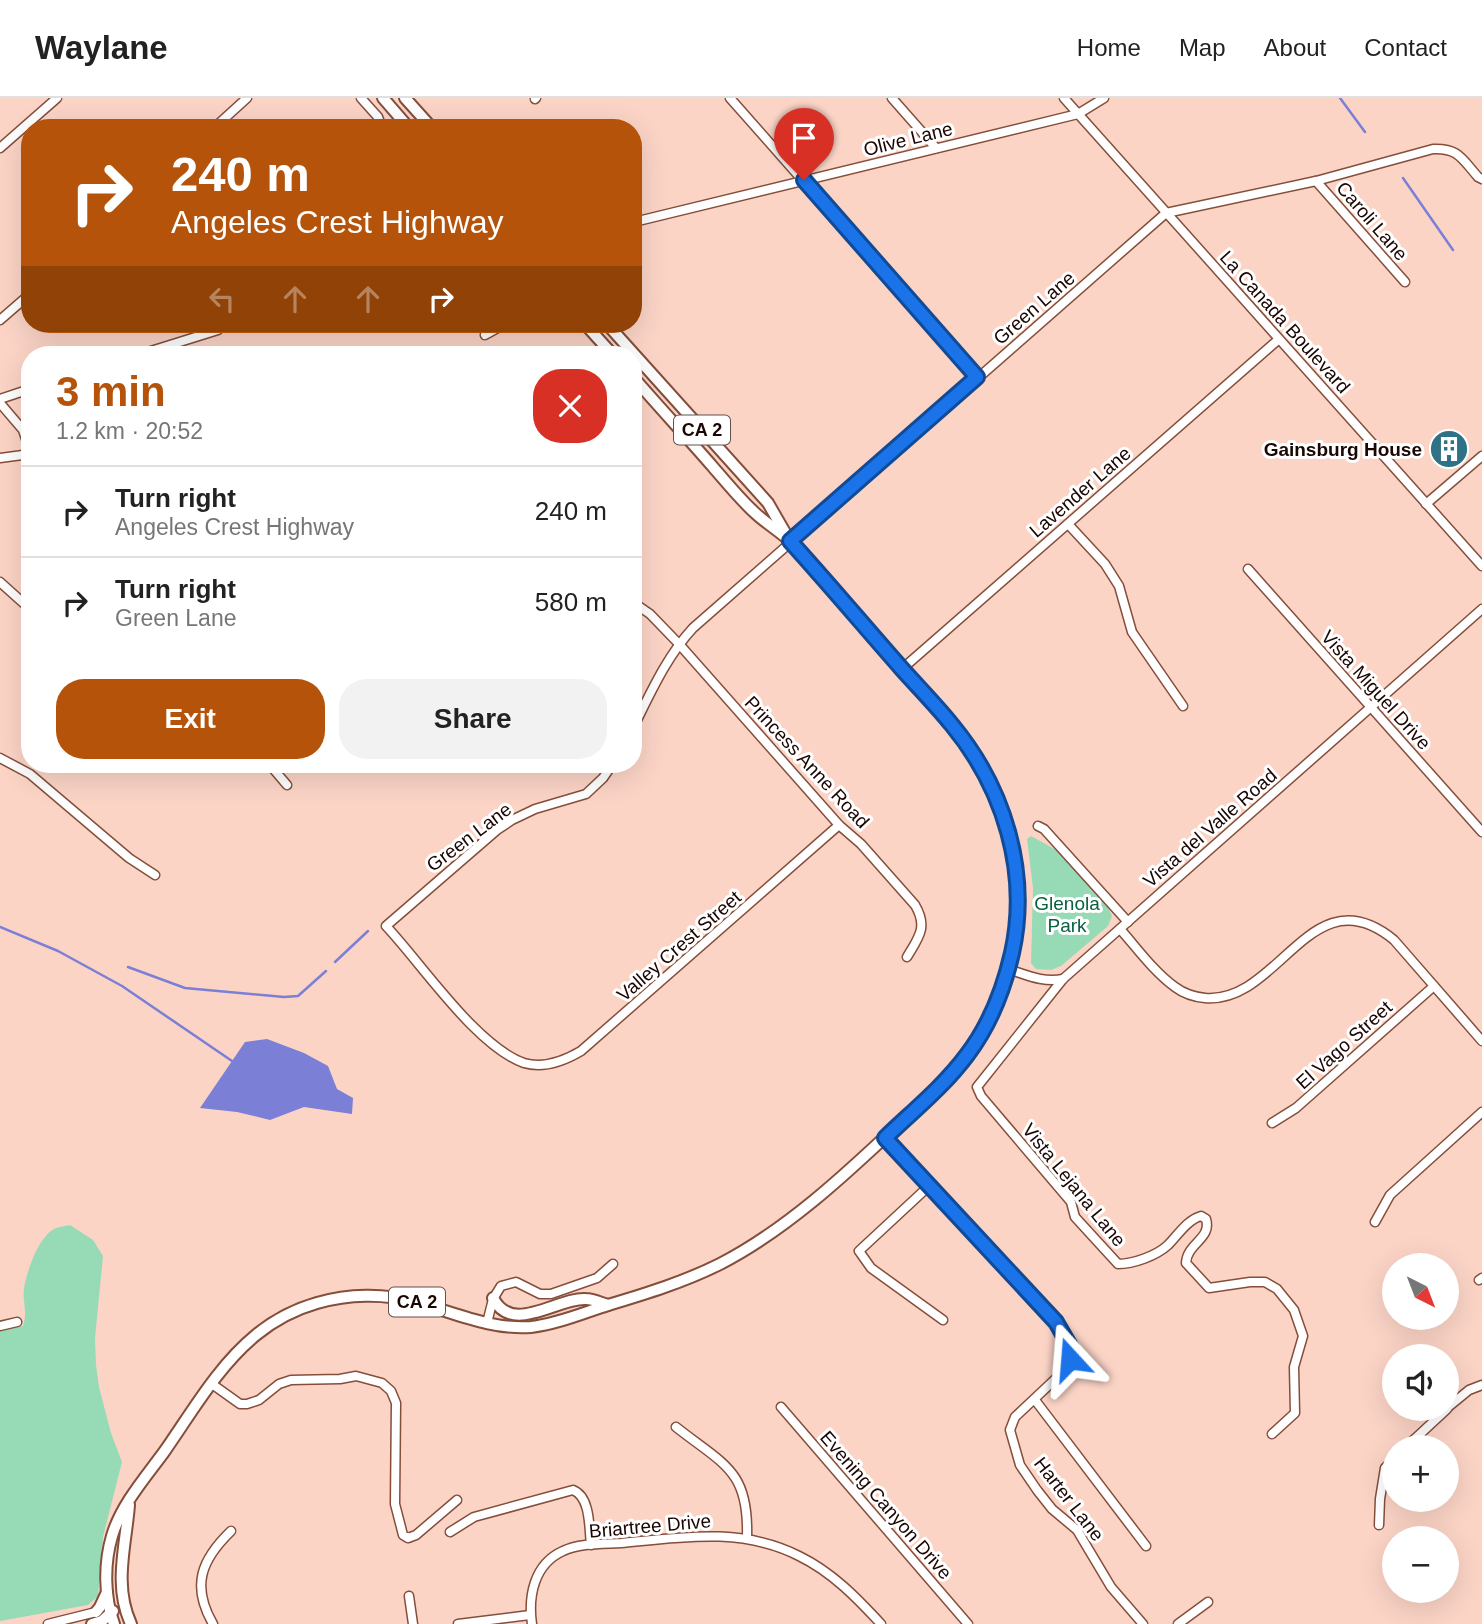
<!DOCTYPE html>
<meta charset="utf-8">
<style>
:root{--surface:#fff;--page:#f2f2f2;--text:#222;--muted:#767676;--line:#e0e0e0;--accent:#b45309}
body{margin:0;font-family:Arial,sans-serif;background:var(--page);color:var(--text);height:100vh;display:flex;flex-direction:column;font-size:26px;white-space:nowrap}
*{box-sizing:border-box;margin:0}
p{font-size:23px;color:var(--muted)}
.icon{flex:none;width:38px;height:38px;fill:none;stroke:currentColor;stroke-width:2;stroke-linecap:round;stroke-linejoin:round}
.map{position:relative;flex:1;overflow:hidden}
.drawer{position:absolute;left:21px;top:248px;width:621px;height:427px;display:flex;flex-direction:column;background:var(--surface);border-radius:28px;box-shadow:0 7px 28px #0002}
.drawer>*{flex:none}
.banner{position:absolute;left:21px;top:21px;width:621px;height:214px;border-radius:28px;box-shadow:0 7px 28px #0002;background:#b45309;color:#fff;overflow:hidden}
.needle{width:46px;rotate:138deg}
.tools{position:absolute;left:1382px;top:1155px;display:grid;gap:14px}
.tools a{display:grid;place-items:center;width:77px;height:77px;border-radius:50%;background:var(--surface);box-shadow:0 7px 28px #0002;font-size:35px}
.pin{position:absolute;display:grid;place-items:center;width:60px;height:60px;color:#fff;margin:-72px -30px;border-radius:50% 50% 50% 0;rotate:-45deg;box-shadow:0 0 7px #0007}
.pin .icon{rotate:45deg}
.me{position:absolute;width:77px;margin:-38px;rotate:341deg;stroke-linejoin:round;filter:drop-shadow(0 0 5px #0008)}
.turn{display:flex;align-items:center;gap:24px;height:147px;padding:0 35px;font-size:32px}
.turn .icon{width:91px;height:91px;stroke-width:2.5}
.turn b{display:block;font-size:49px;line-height:60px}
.lanes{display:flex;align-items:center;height:66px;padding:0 35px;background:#0003;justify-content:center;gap:35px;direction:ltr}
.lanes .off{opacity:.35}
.round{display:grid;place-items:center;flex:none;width:74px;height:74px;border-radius:28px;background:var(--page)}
.overview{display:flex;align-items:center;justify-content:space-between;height:119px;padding:0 35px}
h1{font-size:42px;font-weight:700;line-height:52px;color:var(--accent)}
.button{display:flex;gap:14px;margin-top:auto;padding:14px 35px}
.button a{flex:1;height:80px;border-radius:28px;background:var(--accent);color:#fff;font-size:28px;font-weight:700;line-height:80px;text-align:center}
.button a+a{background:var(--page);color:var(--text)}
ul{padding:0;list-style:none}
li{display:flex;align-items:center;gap:21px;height:91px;padding:0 35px;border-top:2px solid var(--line)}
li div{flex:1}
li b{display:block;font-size:26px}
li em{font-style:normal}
header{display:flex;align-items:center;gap:42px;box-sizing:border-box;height:98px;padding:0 35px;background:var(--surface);border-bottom:2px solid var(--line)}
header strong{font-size:33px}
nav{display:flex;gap:38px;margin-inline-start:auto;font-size:24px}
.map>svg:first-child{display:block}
</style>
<header>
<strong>Waylane</strong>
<nav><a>Home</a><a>Map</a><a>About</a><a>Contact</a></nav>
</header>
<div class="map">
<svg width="1482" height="1526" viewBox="0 0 1482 1526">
<rect width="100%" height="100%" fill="#fbd4c6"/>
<!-- green -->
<g fill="#97dbb6">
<polygon points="1031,738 1060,754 1107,807 1112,818 1108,828 1061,868 1051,872 1036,871 1031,865 1033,790 1027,741"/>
<path d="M70,1127L93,1142L103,1158L95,1240L96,1267L99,1289L111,1335L122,1364L103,1439L98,1498L88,1507L0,1523V1233L23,1228C28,1212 22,1204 24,1190C27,1173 38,1140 54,1131C58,1129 65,1128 70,1127Z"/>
</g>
<!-- water -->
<polygon fill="#7b7fd6" points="267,941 304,955 328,968 337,991 353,1000 352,1016 304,1009 270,1022 237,1014 200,1010 245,944"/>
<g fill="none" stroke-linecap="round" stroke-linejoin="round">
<!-- stream -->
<g stroke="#7b7fd6" stroke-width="2.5">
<polyline points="1340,0 1365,34"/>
<polyline points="1403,80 1453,152"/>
<polyline points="0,829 58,853 122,888 232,963"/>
<polyline points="335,864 368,833"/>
<polyline points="128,869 185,890 284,899 298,898 326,873"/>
</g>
<!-- minor casing -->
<g stroke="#854e3b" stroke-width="11">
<g id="minor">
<polyline points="361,0 378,19 382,30"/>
<polyline points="730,0 977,280"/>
<polyline points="892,0 936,50"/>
<polyline points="1064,0 1482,468"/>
<polyline points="535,1 536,0"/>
<polyline points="214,30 247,0"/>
<polyline points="0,50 57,0"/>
<polyline points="1316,83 1405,184"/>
<polyline points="634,124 1078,16 1104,0"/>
<polyline points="0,222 30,196"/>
<polyline points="485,237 505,226"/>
<polyline points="138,257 218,232"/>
<polyline points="0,301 30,291"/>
<polyline points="0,305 23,332 30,353"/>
<polyline points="0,360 30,356"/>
<polyline points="1426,406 1482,358"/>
<polyline points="1068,426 1105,466 1119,488 1132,534 1183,608"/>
<polyline points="1248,471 1482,734"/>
<polyline points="0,484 30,511"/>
<path d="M634,505L650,516L679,546L839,727L861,746L915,807C928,829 919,839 907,859"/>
<polyline points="902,571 1279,241"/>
<path d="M634,628C651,594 667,558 693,530L1166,115L1316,83L1433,51C1459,50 1462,61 1478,79L1482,81"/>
<polyline points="0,660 30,676 129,760 155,777"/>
<polyline points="270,667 287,687"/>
<path d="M612,667L603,680L586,696L535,711L512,722L497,732L386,828C422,866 476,948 524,965C544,971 564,963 581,953L839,727"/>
<polyline points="1038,728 1044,731 1128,824"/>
<path d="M1120,831C1137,850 1154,874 1175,889C1183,895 1195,899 1205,900C1280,906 1311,774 1394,842L1482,943"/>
<path d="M1008,871C1027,877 1043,885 1063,881"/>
<polyline points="1272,1025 1296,1010 1434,888"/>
<path d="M885,1040L1056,1224C1067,1240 1074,1252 1066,1271L1015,1319L1010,1332L1020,1367L1037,1392L1052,1411L1077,1432L1111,1489L1143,1526"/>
<polyline points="929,1088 859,1153 871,1170 943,1222"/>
<polyline points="1375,1124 1390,1097 1482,1014"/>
<polyline points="1479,1182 1482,1180"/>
<polyline points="487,1225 493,1201 501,1188 516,1184 540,1196 551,1196 597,1180 613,1166"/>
<polyline points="0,1228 17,1224"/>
<polyline points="212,1286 240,1306 247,1306 259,1302 279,1286 291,1282 340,1281 356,1278 382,1285 391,1293 396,1305 395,1406 403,1437 408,1440 416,1437 457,1402"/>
<polyline points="1035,1302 1146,1448"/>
<polyline points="781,1309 968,1526"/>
<polyline points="1447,1310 1469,1292 1482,1287"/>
<path d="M676,1329C724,1367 749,1372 747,1439"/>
<path d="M1272,1336L1295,1315L1294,1269L1303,1238L1294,1212L1277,1191L1265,1184H1250L1209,1190L1186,1165C1187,1145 1212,1141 1206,1121L1201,1118C1187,1122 1178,1137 1168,1147C1156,1158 1133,1166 1118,1166L1075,1119L1071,1104L981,998L977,989L1063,881L1482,511"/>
<polyline points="1406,1349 1447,1311"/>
<polyline points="1379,1427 1380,1401 1385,1370 1395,1360"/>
<path d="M450,1434L474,1419L573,1392C591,1399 589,1431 591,1447"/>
<polyline points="409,1498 413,1526"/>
<polyline points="48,1526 96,1514"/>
<path d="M213,1526C191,1488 201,1462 231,1433"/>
<polyline points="458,1526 530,1517"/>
<path d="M532,1526C528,1498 534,1466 563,1453C579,1445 603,1446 621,1445C682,1439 742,1429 799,1458C832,1474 857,1500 881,1526"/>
<polyline points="1178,1526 1208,1504"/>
</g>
</g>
<!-- major casing -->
<g stroke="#854e3b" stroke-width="14">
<g id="major">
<polyline points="383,0 409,30"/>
<polyline points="405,0 432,30"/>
<polyline points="585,226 613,257"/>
<polyline points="607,226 768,405 787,438"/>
<path d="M493,1200C512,1238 558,1199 586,1201C593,1201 601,1205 608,1207"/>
<path d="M129,1407C126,1447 113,1487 131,1526"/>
<polyline points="96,1514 100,1509 107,1494"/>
<polyline points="92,1526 102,1523 113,1513"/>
<path d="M114,1526C104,1499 104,1465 112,1438C121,1407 145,1380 164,1354C192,1314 218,1268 256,1237C273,1223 296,1211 317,1205C348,1196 384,1195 415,1204C453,1214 491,1232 531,1229C557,1226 583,1215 608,1207C645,1196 684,1184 720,1166C786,1132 845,1077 899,1026C928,999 960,973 979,938C1021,865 1031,777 996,700C974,650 939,612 903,572C866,530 832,484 792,445C780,433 765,425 753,413C739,400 726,384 713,369C687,339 660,310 634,280"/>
</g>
</g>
<!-- minor -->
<use href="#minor" stroke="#fff" stroke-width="8"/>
<!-- major -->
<use href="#major" stroke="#fff" stroke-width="10"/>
</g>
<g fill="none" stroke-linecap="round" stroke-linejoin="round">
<!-- route casing -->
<g stroke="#114b97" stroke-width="18">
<path id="route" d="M804,82L977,279L790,443C828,485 865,529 902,571C919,590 936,607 952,627C1004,690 1030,774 1012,855C1004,890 989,928 967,957C944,988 913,1013 885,1040L1056,1224L1071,1250L1070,1261"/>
</g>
<!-- route -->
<use href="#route" stroke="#1a73e8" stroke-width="12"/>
</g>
<!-- icons -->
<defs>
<g id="building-disc" transform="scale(2.0125)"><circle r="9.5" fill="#307285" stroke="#fff"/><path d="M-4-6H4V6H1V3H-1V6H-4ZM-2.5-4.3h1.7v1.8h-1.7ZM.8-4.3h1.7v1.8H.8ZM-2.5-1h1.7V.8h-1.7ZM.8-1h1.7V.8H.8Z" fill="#fff"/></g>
</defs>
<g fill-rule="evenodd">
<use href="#building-disc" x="1449" y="351"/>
</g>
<g text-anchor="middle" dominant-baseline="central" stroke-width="6" stroke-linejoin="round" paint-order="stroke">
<!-- shield labels -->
<g fill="#fff" stroke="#5f514e" stroke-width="2">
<rect x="674" y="317.5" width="56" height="29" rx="5"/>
<rect x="389" y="1189.5" width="56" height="29" rx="5"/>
</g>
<g font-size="18" font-weight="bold" fill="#1a0602">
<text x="702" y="332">CA 2</text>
<text x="417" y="1204">CA 2</text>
</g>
<!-- street labels -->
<g font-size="19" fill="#1a0602" stroke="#fff">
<text transform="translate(908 41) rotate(-14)">Olive Lane</text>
<text transform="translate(1372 123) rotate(49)">Caroli Lane</text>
<text transform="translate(1034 210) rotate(-41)">Green Lane</text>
<text transform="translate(1285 224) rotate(48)">La Canada Boulevard</text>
<text transform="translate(1080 394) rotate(-41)">Lavender Lane</text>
<text transform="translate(1376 592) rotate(48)">Vista Miguel Drive</text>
<text transform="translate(807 664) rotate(47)">Princess Anne Road</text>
<text transform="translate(1210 730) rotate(-41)">Vista del Valle Road</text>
<text transform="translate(469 739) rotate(-37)">Green Lane</text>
<text transform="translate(679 848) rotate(-41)">Valley Crest Street</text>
<text transform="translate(1344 947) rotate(-42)">El Vago Street</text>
<text transform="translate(1074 1087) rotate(51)">Vista Lejana Lane</text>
<text transform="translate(1069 1401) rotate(52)">Harter Lane</text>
<text transform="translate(886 1407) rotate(49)">Evening Canyon Drive</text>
<text transform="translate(650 1428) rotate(-5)">Briartree Drive</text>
</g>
<!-- poi labels -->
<g font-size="19" font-weight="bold" fill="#1a0602" stroke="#fff" text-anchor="end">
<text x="1422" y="351">Gainsburg House</text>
</g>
<!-- park labels -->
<g font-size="19" fill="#09613f" stroke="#fff">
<text x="1067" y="805">Glenola<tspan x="1067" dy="22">Park</tspan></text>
</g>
</g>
</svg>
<div class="tools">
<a><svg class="needle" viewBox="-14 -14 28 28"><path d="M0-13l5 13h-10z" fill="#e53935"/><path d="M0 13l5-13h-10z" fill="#767676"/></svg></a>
<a><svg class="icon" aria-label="sound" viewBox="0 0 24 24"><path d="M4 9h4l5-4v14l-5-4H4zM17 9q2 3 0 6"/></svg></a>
<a>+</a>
<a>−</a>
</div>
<div class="pin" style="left:804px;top:82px;background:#d93025"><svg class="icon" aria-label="arrive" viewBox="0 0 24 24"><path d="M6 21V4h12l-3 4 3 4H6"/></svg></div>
<svg class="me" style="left:1070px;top:1261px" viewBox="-20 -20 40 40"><path d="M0-17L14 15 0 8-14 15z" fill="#1a73e8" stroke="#fff" stroke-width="4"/></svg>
<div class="banner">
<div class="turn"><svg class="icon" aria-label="right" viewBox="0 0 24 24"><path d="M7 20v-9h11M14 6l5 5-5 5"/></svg><div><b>240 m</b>Angeles Crest Highway</div></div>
<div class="lanes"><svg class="icon off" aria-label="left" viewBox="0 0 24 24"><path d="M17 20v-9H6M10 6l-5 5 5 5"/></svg><svg class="icon off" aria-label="ahead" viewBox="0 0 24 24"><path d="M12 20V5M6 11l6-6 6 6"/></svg><svg class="icon off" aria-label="ahead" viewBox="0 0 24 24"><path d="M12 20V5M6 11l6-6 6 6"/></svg><svg class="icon" aria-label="right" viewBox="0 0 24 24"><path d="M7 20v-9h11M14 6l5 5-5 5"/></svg></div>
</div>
<section class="drawer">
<div class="overview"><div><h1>3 min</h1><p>1.2 km · 20:52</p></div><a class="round" style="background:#d93025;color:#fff"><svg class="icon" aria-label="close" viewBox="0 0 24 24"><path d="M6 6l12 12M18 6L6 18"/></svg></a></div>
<ul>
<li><svg class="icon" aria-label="right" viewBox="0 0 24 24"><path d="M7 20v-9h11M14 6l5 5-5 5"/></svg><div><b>Turn right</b><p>Angeles Crest Highway</p></div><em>240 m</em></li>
<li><svg class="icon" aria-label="right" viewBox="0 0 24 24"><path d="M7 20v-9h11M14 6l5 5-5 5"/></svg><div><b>Turn right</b><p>Green Lane</p></div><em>580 m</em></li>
</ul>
<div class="button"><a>Exit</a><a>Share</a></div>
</section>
</div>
